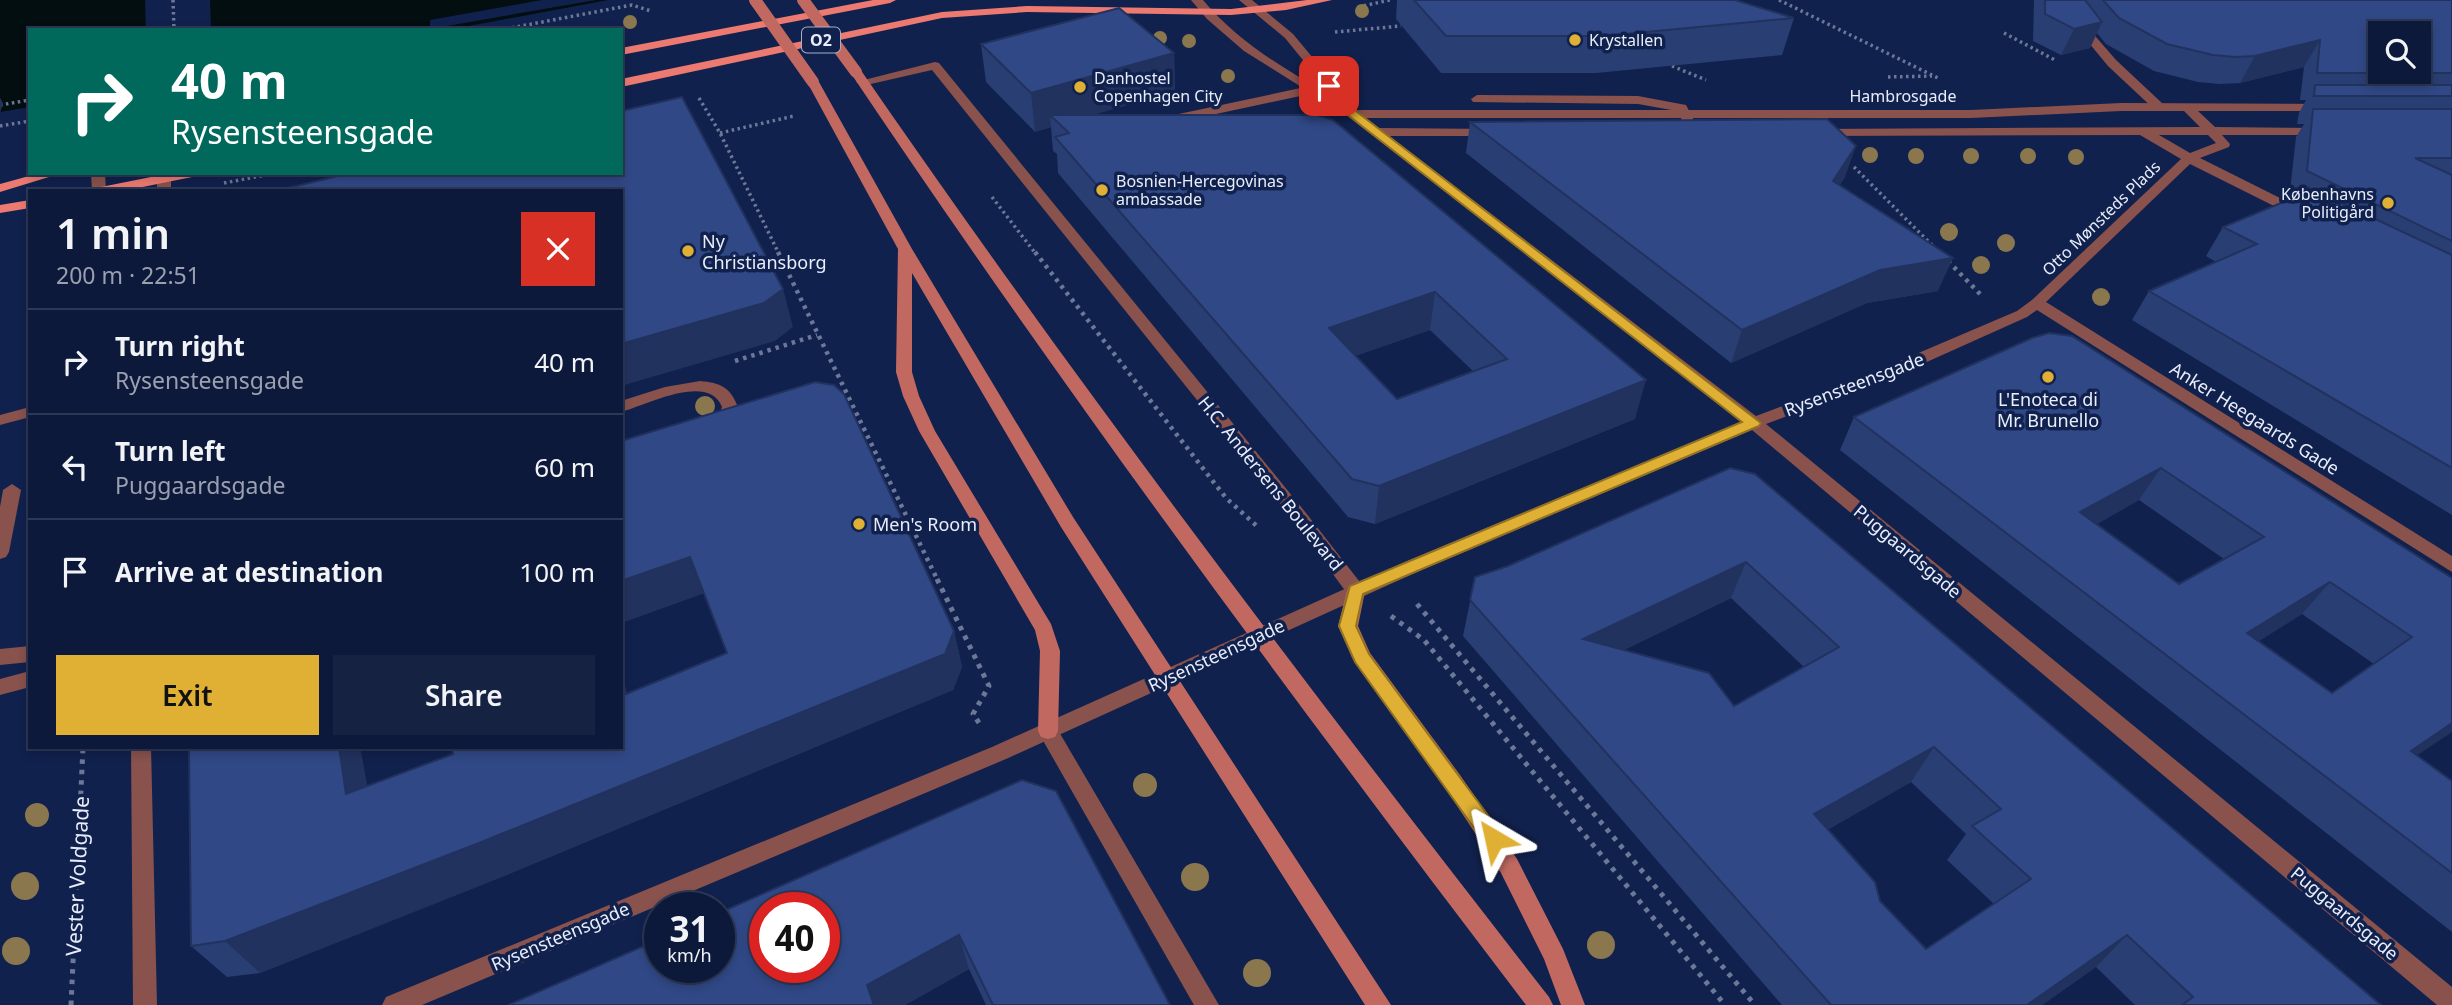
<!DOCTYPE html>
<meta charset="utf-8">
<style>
:root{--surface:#0d193a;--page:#162242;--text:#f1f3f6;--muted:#9aa0af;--line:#2d3854;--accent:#e0b034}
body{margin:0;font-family:"Noto Sans",sans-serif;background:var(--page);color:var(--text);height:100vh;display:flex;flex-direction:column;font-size:26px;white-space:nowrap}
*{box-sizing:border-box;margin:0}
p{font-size:23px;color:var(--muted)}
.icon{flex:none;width:38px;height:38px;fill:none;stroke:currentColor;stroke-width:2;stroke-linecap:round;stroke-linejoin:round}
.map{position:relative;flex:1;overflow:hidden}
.drawer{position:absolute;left:28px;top:189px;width:595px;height:560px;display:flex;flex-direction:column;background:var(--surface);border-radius:0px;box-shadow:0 4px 10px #0003,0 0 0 2px var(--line)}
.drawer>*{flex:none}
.guide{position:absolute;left:28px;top:28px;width:595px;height:147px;border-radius:0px;box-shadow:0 4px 10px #0003,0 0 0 2px var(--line);background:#00695c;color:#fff;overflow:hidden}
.buttons{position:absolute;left:2368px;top:21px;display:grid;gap:14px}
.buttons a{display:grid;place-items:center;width:63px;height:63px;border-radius:0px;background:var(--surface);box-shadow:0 4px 10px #0003,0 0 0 2px var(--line);font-size:35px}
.speed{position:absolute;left:644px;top:892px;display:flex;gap:14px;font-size:35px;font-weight:700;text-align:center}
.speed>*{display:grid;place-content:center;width:91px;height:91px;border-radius:50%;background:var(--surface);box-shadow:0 4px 10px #0003,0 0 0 2px var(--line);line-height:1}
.speed small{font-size:18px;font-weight:400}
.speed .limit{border:10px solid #d22;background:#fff;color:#111}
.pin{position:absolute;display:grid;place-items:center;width:60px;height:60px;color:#fff;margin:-30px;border-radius:14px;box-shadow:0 4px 10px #0006}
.me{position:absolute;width:77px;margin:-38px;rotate:324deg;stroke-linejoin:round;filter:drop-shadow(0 0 5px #0008)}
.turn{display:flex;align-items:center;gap:24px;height:147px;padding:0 28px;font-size:32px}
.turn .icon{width:91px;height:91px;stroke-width:2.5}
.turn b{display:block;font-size:49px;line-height:60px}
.round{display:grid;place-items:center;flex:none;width:74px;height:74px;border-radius:0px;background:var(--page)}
.head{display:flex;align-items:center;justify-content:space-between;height:119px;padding:0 28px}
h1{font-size:42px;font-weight:600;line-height:52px}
.primary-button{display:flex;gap:14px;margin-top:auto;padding:14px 28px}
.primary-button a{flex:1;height:80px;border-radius:0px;background:var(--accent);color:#111;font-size:28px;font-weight:600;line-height:80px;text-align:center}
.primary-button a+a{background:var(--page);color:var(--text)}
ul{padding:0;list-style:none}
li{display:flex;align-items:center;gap:21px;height:105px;padding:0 28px;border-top:2px solid var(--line)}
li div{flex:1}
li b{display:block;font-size:26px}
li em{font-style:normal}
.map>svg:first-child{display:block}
</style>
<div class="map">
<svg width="2452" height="1005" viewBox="0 0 2452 1005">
<rect width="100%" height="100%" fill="#11214e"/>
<!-- water -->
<polygon fill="#020e10" points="0,0 608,0 447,30 30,30 30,107 0,112"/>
<!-- pier -->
<g fill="#11214e">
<polygon points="145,0 210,0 211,30 146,30"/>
<polygon points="542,0 596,0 430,29 430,20"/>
</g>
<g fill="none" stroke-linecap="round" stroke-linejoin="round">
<!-- path-far2 -->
<g stroke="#6d7897" stroke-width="3.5" stroke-dasharray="2.5 3.5" stroke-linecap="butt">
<polyline points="173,0 174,30"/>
<polyline points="1779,0 1938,78"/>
<polyline points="1358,7 1390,0"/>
<polyline points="500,30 632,5 651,11"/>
<polyline points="1335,32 1401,26"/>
<polyline points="2004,33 2055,60"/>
<polyline points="1672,66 1706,80"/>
<polyline points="1888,77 1932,76"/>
<polyline points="699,98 720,133 779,254"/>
<polyline points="0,105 30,100"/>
<polyline points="0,126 30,121"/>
<polyline points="720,133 794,116"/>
<polyline points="1854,167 1934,247"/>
<polyline points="224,183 276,173"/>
<polyline points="992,197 1036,254"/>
</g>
<!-- path-far1 -->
<g stroke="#6d7897" stroke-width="4.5" stroke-dasharray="3.5 5" stroke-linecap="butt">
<polyline points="778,252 938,581"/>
<polyline points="1035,252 1226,498 1259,528"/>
<polyline points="1948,261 1981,295"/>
<polyline points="735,361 817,335"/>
</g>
<!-- path -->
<g stroke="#6d7897" stroke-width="5" stroke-dasharray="4.5 6" stroke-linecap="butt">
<polyline points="937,579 989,686 973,714 979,723"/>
<polyline points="1417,604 1755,1005"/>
<polyline points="1391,616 1424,640 1725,1005"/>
<polyline points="71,1005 83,747"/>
</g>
<!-- lane -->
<g fill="#89524c" fill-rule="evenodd">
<polygon points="2075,22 2083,22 2116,60 2163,104 2163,110 2155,110 2108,66 2075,26"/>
<polygon points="935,62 939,63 1306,513 1363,586 1365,591 1363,596 1349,596 1294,521 932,70 862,86 856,82"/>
<polygon points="1329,82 1335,86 1333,89 1174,123 1168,119 1174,115"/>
<polygon points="1477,95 1638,96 1686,105 1700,132 1698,135 1690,135 1677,111 1638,104 1473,102 1471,99"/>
<path d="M700,381C721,383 730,387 738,407C734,419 729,428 716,432L708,426L719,415L722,407C709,372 646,405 621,412V401L665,387Z"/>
<polygon points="30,407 30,417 0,425 0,415"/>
<polygon points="12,484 21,490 9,552 6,557 0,559 0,507 3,490"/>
<polygon points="30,646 30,662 0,665 0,649"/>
<polygon points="30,671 30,687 0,695 0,679"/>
<polygon points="1048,723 1055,725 1219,1005 1194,1005 1041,737 1038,731 1041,725"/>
</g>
<!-- street -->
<g fill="#89524c" fill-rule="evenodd">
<path d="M1191,0H1203C1238,42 1286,70 1333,97L1285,38L1239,0H1252L1293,34L1348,100V106L1356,110H1971L2121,103L2330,104L2332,107L2326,111H2198L2215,127L2326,128V134L2322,135H2222L2230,144L2229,147L2200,158L2304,210V216H2294L2190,164L2046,302L2452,556V572L2037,310L2027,317L1900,374L1766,424L2452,987V1005H2437L1752,430L1419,571L1006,759L422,1005H382L386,997L992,747L1407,561L1742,422L1349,117L1244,51L1207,19ZM2121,111H2184L2200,127L1814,129V135L1818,136L2140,135L2181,159L2032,300L2017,311L1888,366L1756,416L1389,136H1493L1497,135V129L1379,128L1366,118H1971ZM2159,135H2208L2216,143L2190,153Z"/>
<polygon points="91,173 105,173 106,191 92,191"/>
<rect x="157" y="173" width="14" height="18"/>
<polygon points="131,747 151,747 157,1005 133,1005"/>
</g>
<!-- secondary -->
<g fill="#c16961" fill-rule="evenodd">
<path d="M852,69H860C1079,387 1312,693 1549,997L1553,1005H1526C1293,699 1064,391 850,72Z"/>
<polygon points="813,78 819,82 912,249 1073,517 1391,1005 1365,1005 1061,527 912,273 912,372 919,396 935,431 1051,624 1060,651 1058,731 1055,737 1048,739 1041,737 1038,731 1040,651 1035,630 919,431 903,396 896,372 898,249 807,82"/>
<polygon points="1356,584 1363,586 1365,591 1358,626 1370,653 1460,775 1517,859 1563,949 1585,1005 1561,1005 1544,959 1501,873 1445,787 1352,657 1338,626 1347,591 1349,586"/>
</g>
<!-- primary -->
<g fill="#ec7a71" fill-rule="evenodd">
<polygon points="873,0 896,0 890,3 621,55 621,48"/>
<polygon points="1307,0 1332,0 1286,10 1231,15 1027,12 942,18 621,87 621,79 942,12 1027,6 1231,9"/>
<polygon points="40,173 62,173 0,192 0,184"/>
<polygon points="171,173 198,173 192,177 123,191 94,191 101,187"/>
<polygon points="30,200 30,208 0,213 0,205"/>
</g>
<!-- secondary-bridge -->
<g stroke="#c16961" stroke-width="12">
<polyline points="755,0 813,82"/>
<polyline points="803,0 856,72"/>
</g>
</g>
<!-- trees -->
<g fill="#8a774e">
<circle cx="1362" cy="11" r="7"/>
<circle cx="630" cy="22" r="7"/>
<circle cx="1160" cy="38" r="7"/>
<circle cx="1189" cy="41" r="7"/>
<circle cx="1228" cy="76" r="7"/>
<circle cx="1870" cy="155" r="8"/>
<circle cx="1916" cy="156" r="8"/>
<circle cx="1971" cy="156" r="8"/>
<circle cx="2028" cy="156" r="8"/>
<circle cx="2076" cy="157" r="8"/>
<circle cx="1949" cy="232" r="9"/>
<circle cx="2006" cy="243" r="9"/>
<circle cx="1981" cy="265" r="9"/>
<circle cx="2101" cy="297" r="9"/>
<circle cx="705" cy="406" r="10"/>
<circle cx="1145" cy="785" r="12"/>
<circle cx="37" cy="815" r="12"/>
<circle cx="1195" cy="877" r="14"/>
<circle cx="25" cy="886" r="14"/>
<circle cx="1601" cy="945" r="14"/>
<circle cx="16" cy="951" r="14"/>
<circle cx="1257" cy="973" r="14"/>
</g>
<!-- wall -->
<g fill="#293e73" fill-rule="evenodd">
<polygon points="1397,0 1735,0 1794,18 1782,55 1596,73 1441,73 1396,19"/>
<polygon points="2034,0 2452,0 2452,515 2132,320 2149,291 2216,262 2206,256 2223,227 2289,200 2296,137 2304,124 2297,124 2299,113 2306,100 2300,100 2304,67 2240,83 2220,84 2198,82 2154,71 2106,44 2097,33 2090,48 2061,55 2033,41"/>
<path d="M981,44L1174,53L1175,91L1092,115H1317L1635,419L1375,524L1348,517L1058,173L1057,154L1053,151L1051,127L1035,132L986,82ZM1430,330L1473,371L1397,399L1355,356Z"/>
<polygon points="1470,122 1845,177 1839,185 1938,291 1867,303 1731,363 1466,153"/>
<path d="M2032,338L2452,578L2417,756L2452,781V932L1840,450L1854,417ZM2139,500L2224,559L2179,584L2097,524ZM2302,614L2374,664L2332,693L2259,641Z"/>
<polygon points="621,441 954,631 962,667 953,690 504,876 260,973 227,977 191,946 189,747 360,747 367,786 627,694 727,653 704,593 621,623"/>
<path d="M1730,468L2381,1005H2135L2096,967L2042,1005H1782L1463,636L1475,577L1508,566ZM1731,598L1804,667L1734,706L1624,650ZM1911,782L1966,834L1947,860L1994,904L1926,949L1880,901L1827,830Z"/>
<polygon points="1022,780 1170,1005 986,1005 969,969 905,1005 508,1005"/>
</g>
<!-- shaded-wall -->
<g fill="#22325e">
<polygon points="2102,22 2090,48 2061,55 2074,29"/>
<polygon points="2320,40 2304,67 2240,83 2255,56"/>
<polygon points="1174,53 1175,91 1059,125 1050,115 1051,127 1035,132 1031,93"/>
<polygon points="0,98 3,103 0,113"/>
<polygon points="1856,146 1845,177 1822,213 1833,181"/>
<polygon points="1953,258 1938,291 1867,303 1731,363 1742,330 1880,270"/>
<polygon points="783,289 793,327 775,341 621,386 621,344"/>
<polygon points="1435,292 1430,330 1326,366 1329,328"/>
<polygon points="1646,380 1635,419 1375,524 1379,486"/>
<polygon points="2161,468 2139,500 2059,545 2080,512"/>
<polygon points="690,557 704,593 621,623 621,581"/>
<polygon points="1746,562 1731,598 1573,675 1583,639"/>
<polygon points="2330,582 2302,614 2220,665 2247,633"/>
<polygon points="954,631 962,667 953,690 504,876 260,973 225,941"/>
<polygon points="621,671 638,732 621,701"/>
<polygon points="2452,723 2452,732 2377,782 2411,751"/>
<polygon points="339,747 360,747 375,829 346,794"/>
<polygon points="1934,747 1911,782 1794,848 1814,814"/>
<polygon points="959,935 969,969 905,1005 874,1005 867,985"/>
<polygon points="2127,935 2096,967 2042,1005 2027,1005"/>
</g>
<!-- building -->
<g fill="#304886" stroke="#22325e" stroke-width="2" fill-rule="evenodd">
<polygon points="1414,0 1735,0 1794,18 1604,36 1446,36"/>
<polygon points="2045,0 2085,0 2102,22 2074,29 2045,14"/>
<path d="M2103,0H2452V73H2317L2320,40L2255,56L2236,57L2213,55L2167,44L2119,18ZM2380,33H2418V72H2380Z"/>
<polygon points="1119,8 1174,53 1031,93 981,44"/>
<polygon points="2315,85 2452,85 2452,96 2314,96"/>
<polygon points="682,97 783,289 764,303 621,344 621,191 591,191 592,189 587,191 276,191 350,173 621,173 621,111"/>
<polygon points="2313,109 2452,109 2452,158 2415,158 2452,175 2452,241 2307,171"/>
<path d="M1050,115H1317L1333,120L1646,380L1379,486L1352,479L1055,137L1069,133ZM1435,292L1507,359L1397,399L1329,328Z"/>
<polygon points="1827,119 1856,146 1833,181 1953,258 1880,270 1742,330 1470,122"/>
<polygon points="2305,186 2452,255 2452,468 2149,291 2257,244 2223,227 2305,193"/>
<path d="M2049,333L2072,336L2452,578V723L2411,751L2452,781V873L1854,417L2032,338ZM2161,468L2264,537L2179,584L2080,512ZM2330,582L2412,637L2332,693L2247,633Z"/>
<polygon points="815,382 834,385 844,394 954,631 945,654 479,843 225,941 191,946 189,747 339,747 346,794 453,754 452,747 621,747 621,696 727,653 690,557 621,581 621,441"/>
<path d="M1730,468L1755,474L2381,1005H2182L2193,997L2127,935L2027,1005H1831L1470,600L1475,577L1508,566ZM1746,562L1839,647L1734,706L1709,673L1583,639ZM1934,747L2001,809L1972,826L2031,879L1926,949L1880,901L1875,882L1814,814Z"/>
<path d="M1022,780L1056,791L1170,1005H993L959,935L867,985L874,1005H508L660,939V968H719V913ZM765,908H824V968H765Z"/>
</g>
<!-- route -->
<polygon fill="#e0b034" stroke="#927222" stroke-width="2" points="1329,83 1333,84 1357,112 1761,423 1759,426 1363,594 1356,626 1369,654 1501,833 1504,839 1501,846 1494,848 1487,846 1355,662 1339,626 1350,586 1742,422 1349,116 1324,86"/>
<!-- markers -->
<g fill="#e0b034" stroke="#11214e" stroke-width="2.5">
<circle cx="1575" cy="40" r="7"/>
<circle cx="1080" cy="87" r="7"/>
<circle cx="1102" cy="190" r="7"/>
<circle cx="2388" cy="203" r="7"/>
<circle cx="688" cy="251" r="7"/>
<circle cx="2048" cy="377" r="7"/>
<circle cx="859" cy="524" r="7"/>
</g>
<g text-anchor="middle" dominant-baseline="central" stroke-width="7" stroke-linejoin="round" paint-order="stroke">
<!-- shield labels -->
<rect fill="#11214e" stroke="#a8b0c6" stroke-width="2" x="802" y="27.5" width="38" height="25" rx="5"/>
<g font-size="16" font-weight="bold" fill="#e8edf9">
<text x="821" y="40">O2</text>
</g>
<!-- far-poi labels -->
<g font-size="16" fill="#e8edf9" stroke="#11214e" text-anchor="start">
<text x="1589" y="40">Krystallen</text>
<text x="1094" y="78">Danhostel<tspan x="1094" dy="18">Copenhagen City</tspan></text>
<text x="1116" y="181">Bosnien-Hercegovinas<tspan x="1116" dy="18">ambassade</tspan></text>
<text x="2374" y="194" text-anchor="end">Københavns<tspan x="2374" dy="18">Politigård</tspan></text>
</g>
<!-- far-street labels -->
<g font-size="16" fill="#e8edf9" stroke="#11214e">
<text x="1903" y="96">Hambrosgade</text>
<text transform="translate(2101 218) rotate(-44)">Otto Mønsteds Plads</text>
</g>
<!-- poi labels -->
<g font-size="18" fill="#e8edf9" stroke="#11214e" text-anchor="start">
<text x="702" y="241">Ny<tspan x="702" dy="21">Christiansborg</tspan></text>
<text x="2048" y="399" text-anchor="middle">L'Enoteca di<tspan x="2048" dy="21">Mr. Brunello</tspan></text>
<text x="873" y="524">Men's Room</text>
</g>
<!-- street labels -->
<g font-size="18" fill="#e8edf9" stroke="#11214e">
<text transform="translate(1854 384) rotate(-21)">Rysensteensgade</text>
<text transform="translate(2255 418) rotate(32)">Anker Heegaards Gade</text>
<text transform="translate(1271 483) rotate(51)">H.C. Andersens Boulevard</text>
<text transform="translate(1908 551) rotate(40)">Puggaardsgade</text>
<text transform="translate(1216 655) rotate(-25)">Rysensteensgade</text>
<text transform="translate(2345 913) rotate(40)">Puggaardsgade</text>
<text transform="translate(560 936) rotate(-23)">Rysensteensgade</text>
</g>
<!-- near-street labels -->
<g font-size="21" fill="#e8edf9" stroke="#11214e">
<text transform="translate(77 876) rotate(-87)">Vester Voldgade</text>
</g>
</g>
</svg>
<div class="buttons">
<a><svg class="icon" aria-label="search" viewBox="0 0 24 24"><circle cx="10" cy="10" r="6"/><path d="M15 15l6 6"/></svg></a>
</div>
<div class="speed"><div>31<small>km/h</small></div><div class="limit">40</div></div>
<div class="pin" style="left:1329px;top:86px;background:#d93025"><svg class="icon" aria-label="arrive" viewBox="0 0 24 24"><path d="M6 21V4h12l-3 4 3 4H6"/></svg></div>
<svg class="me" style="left:1494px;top:839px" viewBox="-20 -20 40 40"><path d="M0-17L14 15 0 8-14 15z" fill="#e0b034" stroke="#fff" stroke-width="4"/></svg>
<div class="guide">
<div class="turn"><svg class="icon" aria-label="right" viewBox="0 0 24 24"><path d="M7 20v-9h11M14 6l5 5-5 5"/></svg><div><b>40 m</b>Rysensteensgade</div></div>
</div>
<section class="drawer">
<div class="head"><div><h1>1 min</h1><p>200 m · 22:51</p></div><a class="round" style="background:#d93025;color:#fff"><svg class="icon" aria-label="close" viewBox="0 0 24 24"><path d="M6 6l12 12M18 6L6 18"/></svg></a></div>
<ul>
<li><svg class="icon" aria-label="right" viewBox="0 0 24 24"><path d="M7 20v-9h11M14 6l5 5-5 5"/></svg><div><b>Turn right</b><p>Rysensteensgade</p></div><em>40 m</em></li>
<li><svg class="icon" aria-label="left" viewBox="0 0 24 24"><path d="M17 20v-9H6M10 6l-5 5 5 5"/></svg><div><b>Turn left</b><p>Puggaardsgade</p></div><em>60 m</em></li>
<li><svg class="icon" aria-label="arrive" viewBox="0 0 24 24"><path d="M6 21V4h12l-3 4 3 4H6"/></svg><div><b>Arrive at destination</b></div><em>100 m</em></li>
</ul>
<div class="primary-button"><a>Exit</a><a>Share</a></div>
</section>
</div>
